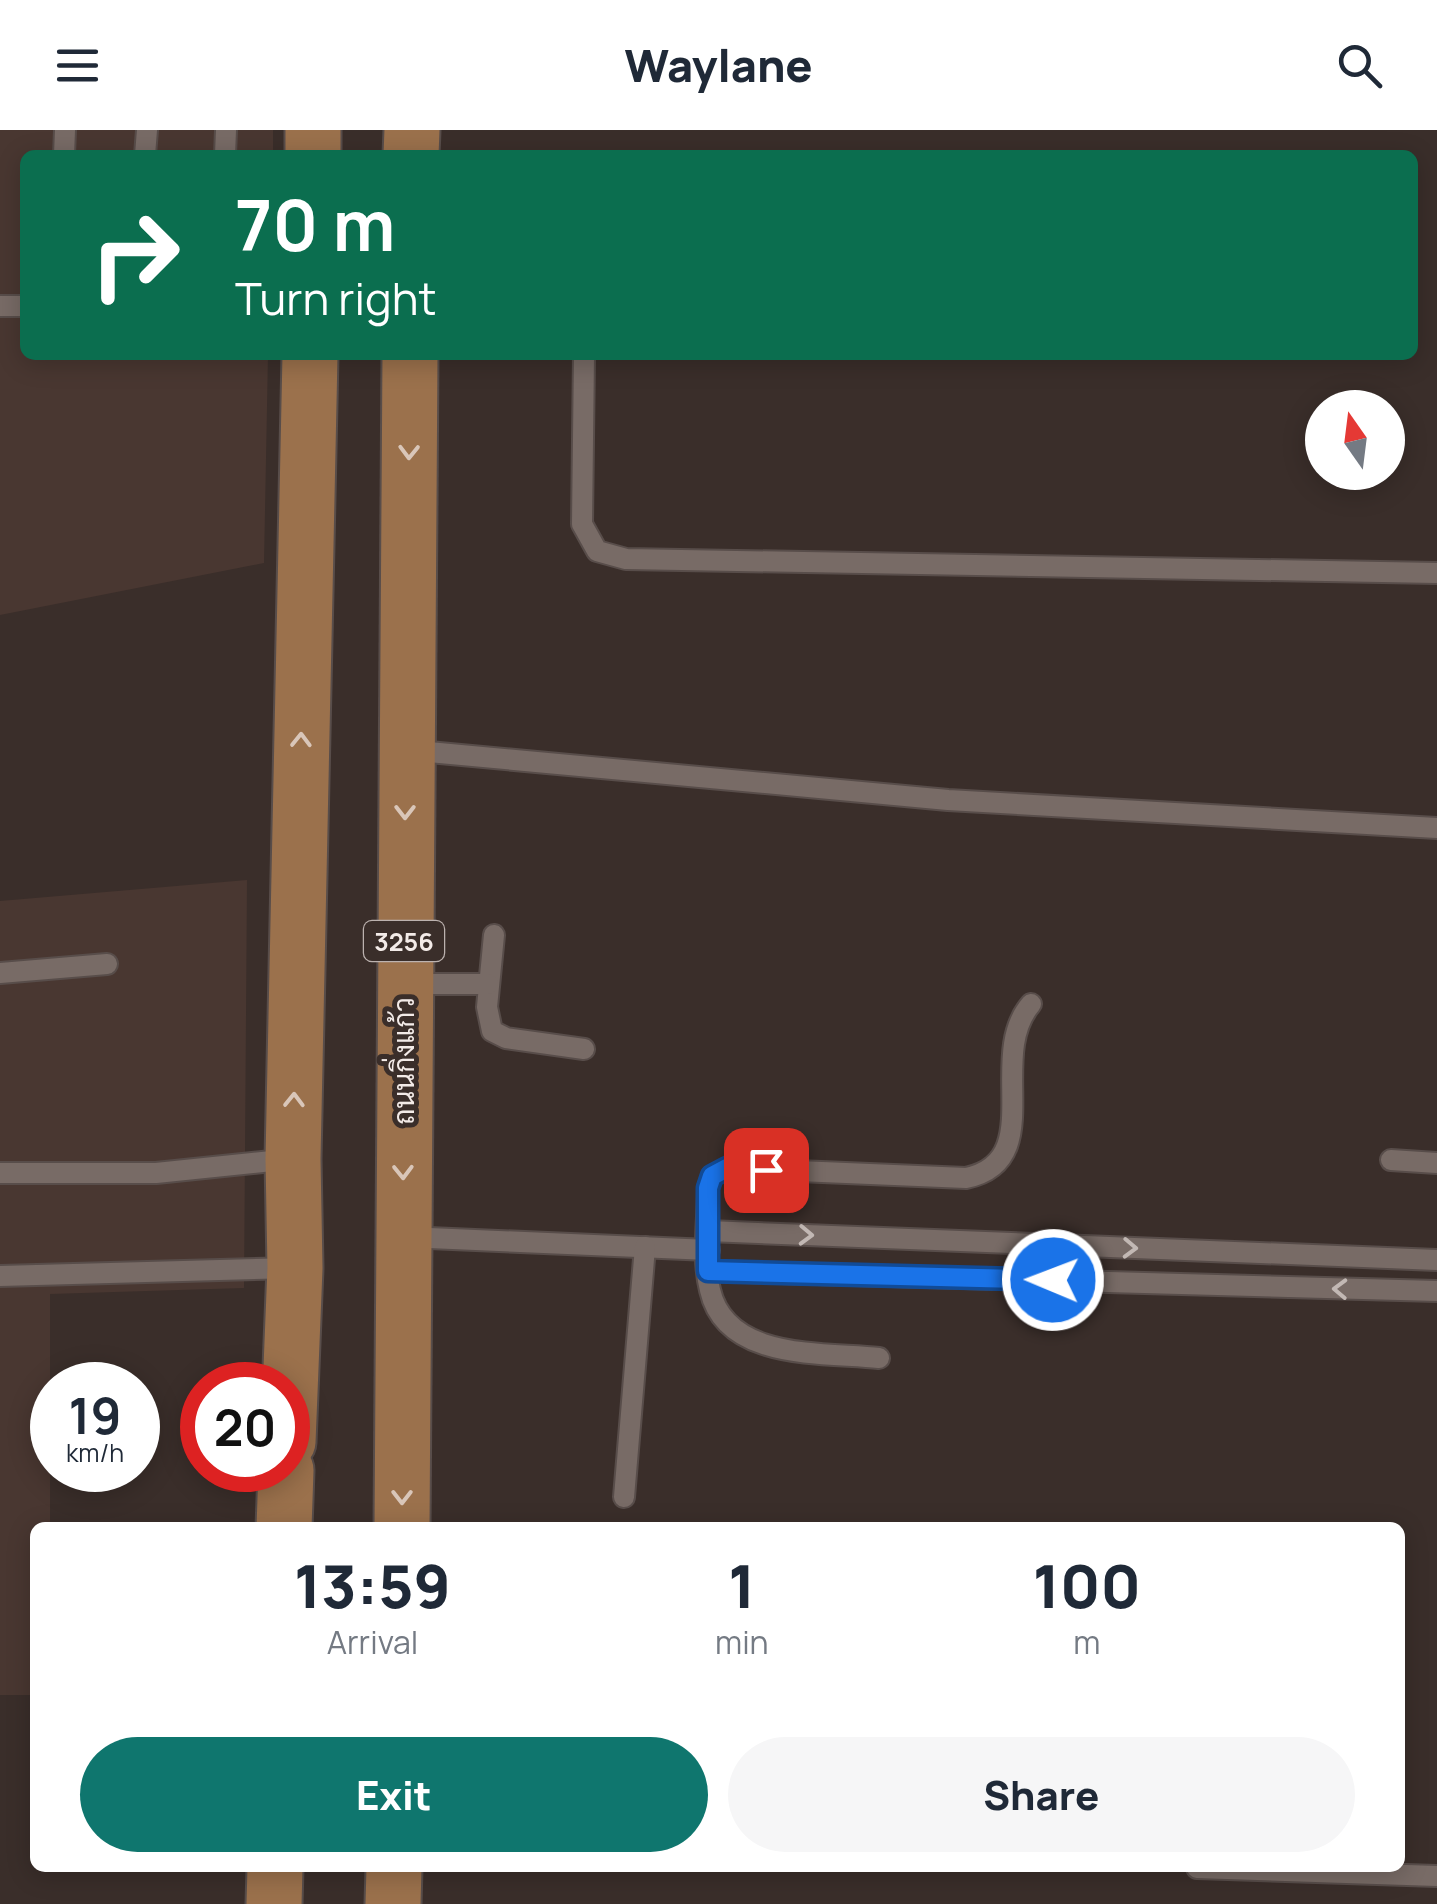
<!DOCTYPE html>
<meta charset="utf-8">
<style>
:root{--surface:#fff;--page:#f6f6f7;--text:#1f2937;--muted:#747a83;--accent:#0f766e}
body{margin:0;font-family:Manrope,Sarabun,sans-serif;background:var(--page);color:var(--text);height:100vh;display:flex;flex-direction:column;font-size:38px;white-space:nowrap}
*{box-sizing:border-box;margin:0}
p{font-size:32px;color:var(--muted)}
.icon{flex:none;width:55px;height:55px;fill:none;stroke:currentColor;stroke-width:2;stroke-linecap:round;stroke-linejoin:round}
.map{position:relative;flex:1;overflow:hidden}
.panel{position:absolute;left:30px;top:1392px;width:1375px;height:350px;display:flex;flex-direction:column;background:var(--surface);border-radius:15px;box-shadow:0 5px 25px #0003}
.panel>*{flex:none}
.guide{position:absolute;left:20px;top:20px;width:1398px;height:210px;border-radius:15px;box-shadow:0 5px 25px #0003;background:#0b6e4f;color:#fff;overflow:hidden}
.needle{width:65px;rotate:346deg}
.fabs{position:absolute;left:1305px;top:260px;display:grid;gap:20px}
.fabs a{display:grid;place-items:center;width:100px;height:100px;border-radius:50%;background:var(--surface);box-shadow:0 5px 25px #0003;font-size:50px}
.speed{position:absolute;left:30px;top:1232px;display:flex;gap:20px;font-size:50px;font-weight:700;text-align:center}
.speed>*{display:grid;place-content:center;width:130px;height:130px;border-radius:50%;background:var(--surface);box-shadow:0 5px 25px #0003;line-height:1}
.speed small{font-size:25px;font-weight:400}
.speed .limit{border:15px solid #d22;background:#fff;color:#111}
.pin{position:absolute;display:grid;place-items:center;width:85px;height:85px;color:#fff;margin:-42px;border-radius:20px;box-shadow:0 5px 15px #0006}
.me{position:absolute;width:110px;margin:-55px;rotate:271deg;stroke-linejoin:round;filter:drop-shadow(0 0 8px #0008)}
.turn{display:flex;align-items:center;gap:35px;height:210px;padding:0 50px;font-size:45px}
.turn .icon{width:130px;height:130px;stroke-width:2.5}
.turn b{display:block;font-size:70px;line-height:85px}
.eta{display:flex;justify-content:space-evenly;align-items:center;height:170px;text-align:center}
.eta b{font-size:60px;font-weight:800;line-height:70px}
.primary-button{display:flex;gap:20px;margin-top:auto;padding:20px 50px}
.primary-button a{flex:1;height:115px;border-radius:60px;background:var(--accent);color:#fff;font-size:40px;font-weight:800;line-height:115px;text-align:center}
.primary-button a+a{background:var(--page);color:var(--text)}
header{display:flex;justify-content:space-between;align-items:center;height:130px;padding:0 50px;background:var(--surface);font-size:45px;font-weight:800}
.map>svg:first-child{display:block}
</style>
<header><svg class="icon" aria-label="menu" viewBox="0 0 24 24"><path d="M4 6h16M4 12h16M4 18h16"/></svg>Waylane<svg class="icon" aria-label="search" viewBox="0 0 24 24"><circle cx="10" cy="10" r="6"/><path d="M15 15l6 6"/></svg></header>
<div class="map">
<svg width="1437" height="1774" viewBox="0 0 1437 1774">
<rect width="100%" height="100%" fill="#3a2e2a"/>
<!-- built -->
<g fill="#493731">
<polygon points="0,0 273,0 273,25 25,25 25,225 268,225 264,433 0,485"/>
<polygon points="247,750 244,1158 50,1164 50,1397 35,1398 35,1565 0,1565 0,771"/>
</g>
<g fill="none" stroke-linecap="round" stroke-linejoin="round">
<!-- lane casing -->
<g stroke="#584d4a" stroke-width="24">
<g id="lane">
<polyline points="64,25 65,0"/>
<polyline points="145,25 147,0"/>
<polyline points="225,25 226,0"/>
<polyline points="0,176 25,176"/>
<polyline points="584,225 582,394 597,421 626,429 1437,443"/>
<polyline points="407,620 948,670 1437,698"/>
<polyline points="494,805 487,877 492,901 506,908 584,919"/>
<polyline points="0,843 107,834"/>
<polyline points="406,854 488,854"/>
<polyline points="1391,1030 1437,1033"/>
<polyline points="0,1043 156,1043 291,1029"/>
<polyline points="708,1101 1437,1130"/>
<polyline points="406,1107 709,1120"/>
<polyline points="708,1141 1437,1161"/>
<polyline points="0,1146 293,1138"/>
<path d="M879,1228C823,1222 726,1231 710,1160C702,1129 708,1090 708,1058L712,1046L727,1038L966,1048C1049,1031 985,927 1031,874"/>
<polyline points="624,1367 645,1117"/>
<polyline points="1197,1738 1437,1746"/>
</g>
</g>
<!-- primary casing -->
<g stroke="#584d4a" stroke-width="59">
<g id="primary">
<polyline points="313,25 313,0"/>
<polyline points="411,25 412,0"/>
<polyline points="288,1312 295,1138 293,1029 310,225"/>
<polyline points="284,1398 286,1340"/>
<polyline points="402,1398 410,225"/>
<polyline points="274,1774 275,1738"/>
<polyline points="393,1774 394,1738"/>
</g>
</g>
<!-- lane -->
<use href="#lane" stroke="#786b66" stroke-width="20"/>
<!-- primary -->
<use href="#primary" stroke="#9b714c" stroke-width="55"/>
</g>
<!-- one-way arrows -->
<defs><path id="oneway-chevron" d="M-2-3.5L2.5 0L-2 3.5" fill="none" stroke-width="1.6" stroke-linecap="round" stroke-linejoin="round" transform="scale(2.5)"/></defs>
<g stroke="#d9c6b9">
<use href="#oneway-chevron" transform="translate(409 322) rotate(91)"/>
<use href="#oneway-chevron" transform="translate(301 610) rotate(-89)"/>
<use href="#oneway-chevron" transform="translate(405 682) rotate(90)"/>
<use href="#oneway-chevron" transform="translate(294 970) rotate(-89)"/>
<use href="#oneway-chevron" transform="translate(403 1042) rotate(89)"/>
<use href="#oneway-chevron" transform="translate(402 1367) rotate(90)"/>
</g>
<g stroke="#c2b8b4">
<use href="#oneway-chevron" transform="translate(806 1105) rotate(2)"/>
<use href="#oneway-chevron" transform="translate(1130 1118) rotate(2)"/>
<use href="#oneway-chevron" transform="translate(1340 1159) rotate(-178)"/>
</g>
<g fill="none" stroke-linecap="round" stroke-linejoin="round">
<!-- route casing -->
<g stroke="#114b97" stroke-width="25">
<polyline id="route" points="766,1040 727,1038 712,1046 708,1058 708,1141 1053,1150"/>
</g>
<!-- route -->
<use href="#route" stroke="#1a73e8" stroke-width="18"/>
</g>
<g text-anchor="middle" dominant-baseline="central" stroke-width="10" stroke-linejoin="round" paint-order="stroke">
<!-- shield labels -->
<rect fill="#3a2e2a" stroke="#bcb2af" stroke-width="2.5" x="364" y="791" width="80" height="40" rx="8"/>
<g font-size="25" font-weight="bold" fill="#f3ebe8">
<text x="404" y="811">3256</text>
</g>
<!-- street labels -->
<g font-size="28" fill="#f3ebe8" stroke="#3a2e2a">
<text transform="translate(403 931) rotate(-90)">ถนนกิ่งแก้ว</text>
</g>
</g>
</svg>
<div class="fabs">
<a><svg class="needle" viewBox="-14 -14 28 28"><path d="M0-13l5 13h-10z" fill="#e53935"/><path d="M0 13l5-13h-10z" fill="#747a83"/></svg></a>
</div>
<div class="speed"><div>19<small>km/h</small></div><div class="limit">20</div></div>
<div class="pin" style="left:766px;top:1040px;background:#d93025"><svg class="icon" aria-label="arrive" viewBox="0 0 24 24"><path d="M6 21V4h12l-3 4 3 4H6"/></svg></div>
<svg class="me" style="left:1053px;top:1150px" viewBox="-20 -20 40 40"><circle r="17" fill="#1a73e8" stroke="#fff" stroke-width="3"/><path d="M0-11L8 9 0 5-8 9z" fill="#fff"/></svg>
<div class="guide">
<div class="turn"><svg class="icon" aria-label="right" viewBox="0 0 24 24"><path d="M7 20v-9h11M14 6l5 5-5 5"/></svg><div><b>70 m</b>Turn right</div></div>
</div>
<section class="panel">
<div class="eta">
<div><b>13:59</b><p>Arrival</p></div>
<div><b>1</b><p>min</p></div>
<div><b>100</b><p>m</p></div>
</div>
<div class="primary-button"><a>Exit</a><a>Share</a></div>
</section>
</div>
